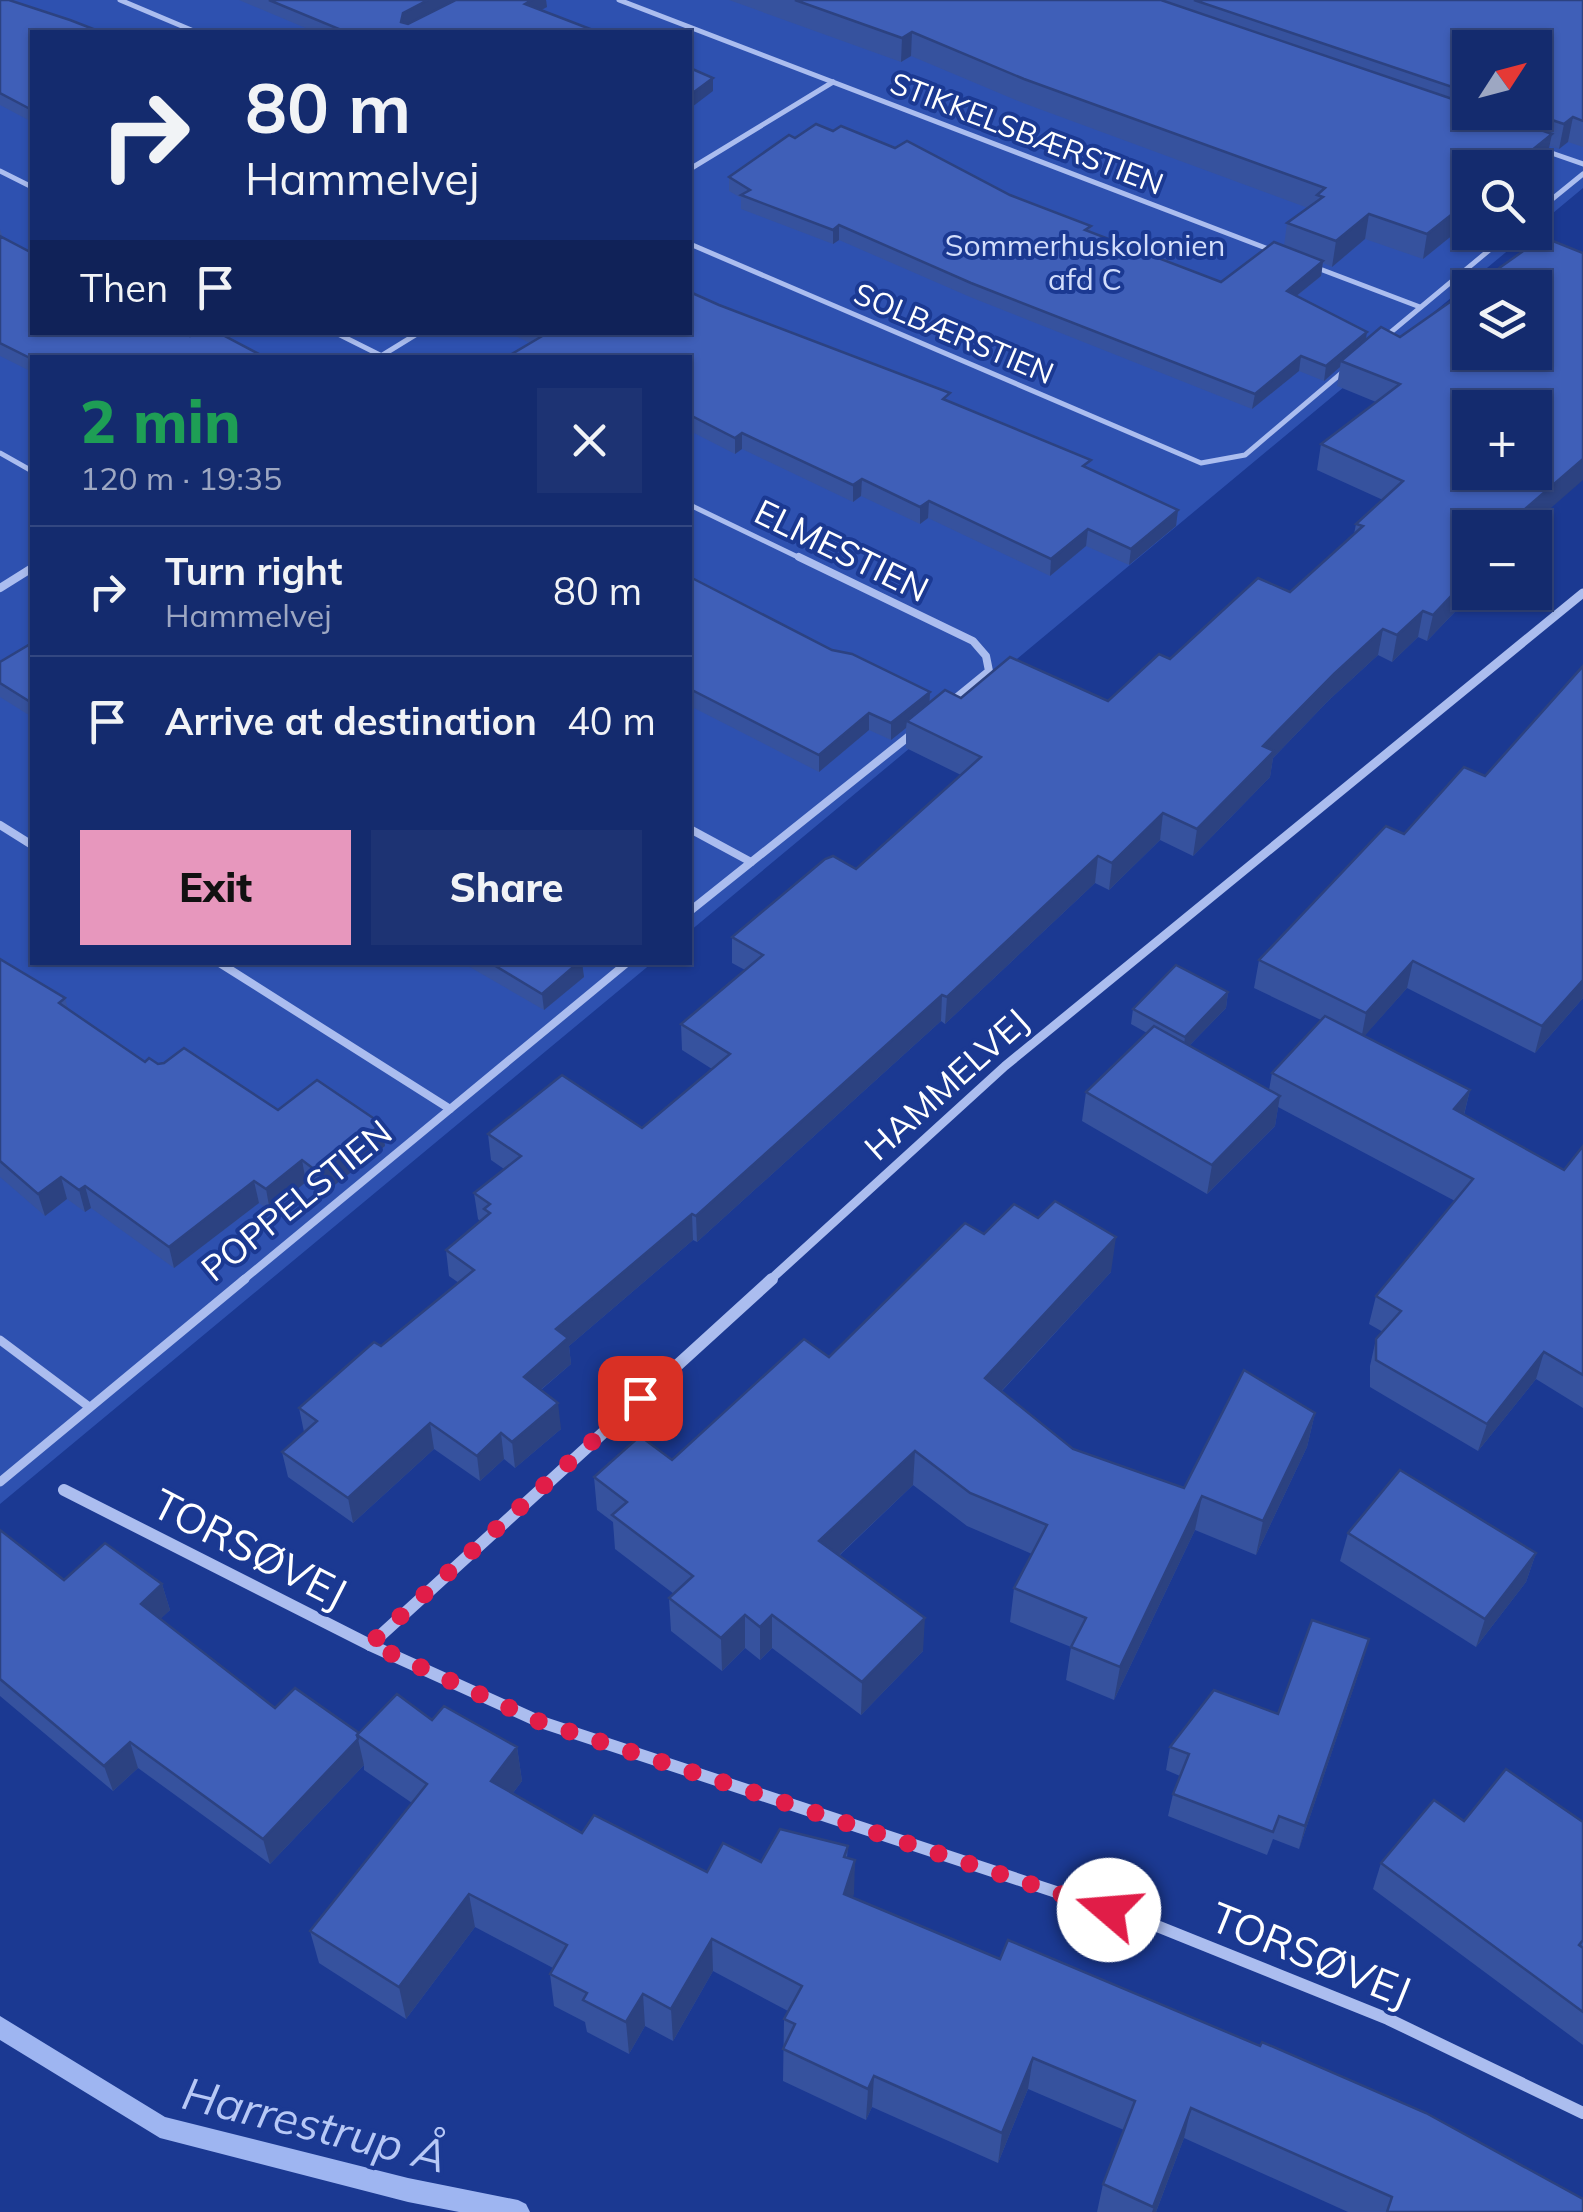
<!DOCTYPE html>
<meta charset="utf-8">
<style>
:root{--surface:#142b6e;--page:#1d3373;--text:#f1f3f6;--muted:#9da7c2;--line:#334781;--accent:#e797bd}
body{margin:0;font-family:Mulish,sans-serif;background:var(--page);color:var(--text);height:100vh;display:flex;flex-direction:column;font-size:38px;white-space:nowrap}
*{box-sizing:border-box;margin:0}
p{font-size:32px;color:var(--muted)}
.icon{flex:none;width:55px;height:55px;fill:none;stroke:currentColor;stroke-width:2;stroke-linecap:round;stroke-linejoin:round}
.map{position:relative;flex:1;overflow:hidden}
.panel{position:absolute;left:30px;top:355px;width:662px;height:610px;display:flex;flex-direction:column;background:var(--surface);border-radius:0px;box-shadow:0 2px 8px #0004,0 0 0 2px var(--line)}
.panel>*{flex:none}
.banner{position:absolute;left:30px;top:30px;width:662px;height:305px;border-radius:0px;box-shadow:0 2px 8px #0004,0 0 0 2px var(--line);background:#142b6e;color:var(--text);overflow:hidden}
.needle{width:65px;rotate:54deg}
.fabs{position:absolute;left:1452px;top:30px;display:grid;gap:20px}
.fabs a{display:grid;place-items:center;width:100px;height:100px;border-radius:0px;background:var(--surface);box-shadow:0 2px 8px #0004,0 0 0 2px var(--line);font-size:50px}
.pin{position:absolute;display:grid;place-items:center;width:85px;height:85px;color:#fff;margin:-42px;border-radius:20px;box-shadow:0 5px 15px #0006}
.me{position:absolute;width:110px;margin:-55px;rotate:288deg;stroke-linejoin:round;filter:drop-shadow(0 0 8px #0008)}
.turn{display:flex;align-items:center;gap:35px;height:210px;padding:0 50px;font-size:45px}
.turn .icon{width:130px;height:130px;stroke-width:2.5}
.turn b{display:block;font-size:70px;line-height:85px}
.then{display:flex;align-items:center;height:95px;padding:0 50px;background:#0003;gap:20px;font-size:38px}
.round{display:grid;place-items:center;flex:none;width:105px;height:105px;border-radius:0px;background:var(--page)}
.headline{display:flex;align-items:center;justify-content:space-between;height:170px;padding:0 50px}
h1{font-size:60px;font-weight:800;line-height:75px;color:#1e9e55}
.primary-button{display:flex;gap:20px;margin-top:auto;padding:20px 50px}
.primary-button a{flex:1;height:115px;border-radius:0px;background:var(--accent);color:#111;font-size:40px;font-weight:800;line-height:115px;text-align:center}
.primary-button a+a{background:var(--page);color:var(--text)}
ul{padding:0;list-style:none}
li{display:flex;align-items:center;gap:30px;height:130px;padding:0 50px;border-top:2px solid var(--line)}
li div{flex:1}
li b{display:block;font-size:38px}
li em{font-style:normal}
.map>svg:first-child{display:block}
</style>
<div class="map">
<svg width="1583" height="2212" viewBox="0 0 1583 2212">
<rect width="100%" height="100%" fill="#1b3992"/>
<!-- green -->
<path fill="#2e51b0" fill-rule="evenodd" d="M0,0H1583V188L1535,228V168H1470V232L1529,233L690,931V358H32V962L652,963L0,1504ZM32,32H690V332H32ZM1470,48H1535V112H1470Z"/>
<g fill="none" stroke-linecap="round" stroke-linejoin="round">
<!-- stream -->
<polygon fill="#9eb5f1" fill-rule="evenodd" points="0,2016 165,2117 408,2178 518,2200 526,2204 530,2212 459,2212 408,2202 160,2138 0,2040"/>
<!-- service-far2 -->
<g stroke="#abbdef" stroke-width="5">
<polyline points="120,0 196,32"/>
<polyline points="619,0 1271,250"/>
<polyline points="1540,149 1583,164"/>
<polyline points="690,169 833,82"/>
<polyline points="0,171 32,187"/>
<polyline points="1535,213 1583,174"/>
<polyline points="690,244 1201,463 1245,455 1344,371"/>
<polyline points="1312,266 1420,307"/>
<polyline points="334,332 386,358"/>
<polyline points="1385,337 1511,232"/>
<polyline points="381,356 420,332"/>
<polyline points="0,453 32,471"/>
<polyline points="690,505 804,560"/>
</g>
<!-- service-far1 -->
<g stroke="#abbdef" stroke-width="8">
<polyline points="799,557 973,641 986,656 989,671 951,702"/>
<polyline points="0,588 32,568"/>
<polyline points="0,825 32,845"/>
<polyline points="690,829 751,862"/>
<polyline points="690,911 913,733"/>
<polyline points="218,962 450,1109"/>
<polyline points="242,1281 628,962"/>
</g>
<!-- service -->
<g stroke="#abbdef" stroke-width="9">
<polyline points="0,1340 88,1406"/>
<polyline points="0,1482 245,1279"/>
</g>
<!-- minor-far1 -->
<polyline stroke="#abbdef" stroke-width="9" points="769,1281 1005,1066 1583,593"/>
<!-- minor -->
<g stroke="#abbdef" stroke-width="12">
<polyline points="64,1490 370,1645 538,1721 1147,1922 1388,2019 1583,2113"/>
<polyline points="370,1645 772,1279"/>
</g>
</g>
<!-- wall -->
<g fill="#36529e" fill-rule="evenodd">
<polygon points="0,0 32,32 32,122 0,105"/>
<polygon points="239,0 546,0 547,7 541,10 598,32 315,32"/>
<path d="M729,0H1583V147L1568,142L1559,149L1549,146L1547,158L1423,259L1365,239L1332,267L1323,263L1321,276L1297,296L1366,340L1381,327L1470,528V592H1474L1427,641L1418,637L1392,662L1378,655L1329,700L1273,758L1270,777L1193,856L1160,840L1109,890L1095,883L945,1024L941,1021L697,1242L693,1240L569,1346L571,1364L541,1390L561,1429L515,1468L504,1459L480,1481L434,1449L353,1523L288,1477L282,1452L304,1432L299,1408L381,1346L459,1283L449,1276L446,1250L480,1221L478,1219L474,1193L504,1169L491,1160L488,1134L642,1128L712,1069L682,1050L681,1024L745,970L732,963V937L856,869L961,775L906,748V728L891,740L869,730L819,772L690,706V573L691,577L832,650L930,692V703L961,698L1108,701L1170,659L1290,592L1354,534L1356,524L1383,500L1317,470L1321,444L1376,402L1337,386L1340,367L1324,381L1299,371L1252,409L970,297L839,240L833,244L741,209V198L729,191V177L1010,195L1091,226L1090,232L1221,282L1284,246L1287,223L1308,208L1023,103L911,56L901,62ZM1470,48L1535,112H1470Z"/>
<polygon points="0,229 3,238 190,336 257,353 258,358 32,358 32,372 0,356"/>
<polygon points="507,332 690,332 950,402 1090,469 1178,510 1176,526 1129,565 1086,546 1050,576 928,518 920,524 861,496 853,502 742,449 735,454 690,431 690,358 530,343"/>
<polygon points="32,642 32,717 0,697 0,662"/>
<polygon points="1386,826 1583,998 1535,1053 1407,988 1364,1036 1470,1090 1464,1115 1564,1170 1583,1146 1583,1408 1536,1379 1478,1451 1370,1387 1370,1366 1376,1339 1383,1332 1369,1324 1376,1296 1455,1201 1278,1107 1275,1126 1207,1194 1082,1121 1086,1092 1147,1033 1131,1024 1133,1009 1228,992 1226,1008 1189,1046 1269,1090 1272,1073 1321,1020 1254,988 1259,960"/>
<polygon points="0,959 65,998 68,1009 145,1062 158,1064 278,1110 382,1124 385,1146 323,1194 306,1182 270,1211 259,1203 174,1268 91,1208 85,1212 67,1199 45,1216 0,1177"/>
<polygon points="461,962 582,962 584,977 544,1010"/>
<polygon points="984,1234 1111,1272 1002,1391 1073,1449 1184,1488 1315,1413 1307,1447 1256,1555 1195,1530 1114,1700 1066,1680 1071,1647 1010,1622 1014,1588 1032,1554 967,1526 913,1485 839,1556 923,1651 861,1715 772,1648 760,1660 745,1648 722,1671 671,1631 669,1598 674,1594 615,1549 613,1522 597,1510 594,1477 672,1460 829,1357"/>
<polygon points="0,1530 64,1580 162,1584 170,1610 160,1619 275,1708 359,1733 432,1720 517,1747 522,1781 513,1793 582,1833 707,1872 848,1846 847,1858 855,1860 852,1898 1583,2212 1348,2212 1184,2138 1156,2212 1097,2212 1103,2184 1124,2130 1028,2089 998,2163 872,2107 866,2120 783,2081 784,2019 788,2011 713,1971 673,2041 645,2026 629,2054 587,2032 585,2022 554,2006 550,1974 553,1968 475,1927 406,2019 319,1963 310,1931 412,1803 364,1770 364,1765 270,1864 138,1768 113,1791 0,1696"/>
<polygon points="1348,1533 1536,1553 1526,1582 1476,1647 1340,1561"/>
<polygon points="1369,1639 1362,1663 1299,1849 1273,1839 1267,1855 1168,1816 1173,1794 1180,1776 1166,1770 1170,1747 1278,1714"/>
<polygon points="1464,1821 1583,1822 1583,2045 1373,1889 1381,1863"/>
</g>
<!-- shaded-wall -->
<g fill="#2c4281">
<polygon points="428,0 456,0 404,26 401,22 403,13"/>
<polygon points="532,0 546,0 547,7 526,18 525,4"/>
<polygon points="912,32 911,56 901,62 902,38"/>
<polygon points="713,78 713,91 692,107 692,113 690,115 690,95"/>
<polygon points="1573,117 1568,142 1559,149 1564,124"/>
<polygon points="1552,134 1547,158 1535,168 1510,168"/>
<polygon points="1470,200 1470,221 1423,259 1427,234"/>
<polygon points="1369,214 1365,239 1332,267 1336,241"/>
<polygon points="839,225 839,240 833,244 833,230"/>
<polygon points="1323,261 1321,276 1285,305 1287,291"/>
<polygon points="1367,332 1365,346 1341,361 1340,367 1324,381 1326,366"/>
<polygon points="1301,356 1299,371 1252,409 1255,394"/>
<polygon points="742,433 742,449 735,454 735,438"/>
<polygon points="1583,459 1583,480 1528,528 1503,528"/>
<polygon points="862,479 861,496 853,502 853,485"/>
<polygon points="929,501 928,518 920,524 920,507"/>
<polygon points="1178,510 1176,526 1129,565 1131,549"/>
<polygon points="1088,529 1086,546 1050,576 1051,559"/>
<polygon points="1470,576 1470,592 1474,592 1427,641 1433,615"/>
<polygon points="1423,611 1418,637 1392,662 1397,635"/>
<polygon points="1383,629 1378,655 1329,700 1273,758 1270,777 1193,856 1197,829 1263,746 1334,674"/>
<polygon points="930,692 929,709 907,721 906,728 891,740 891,723"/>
<polygon points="869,713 869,730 819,772 819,755"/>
<polygon points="1163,813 1160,840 1109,890 1112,863"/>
<polygon points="1098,856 1095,883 945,1024 947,997"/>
<polygon points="1413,961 1407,988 1361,1040 1366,1013"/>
<polygon points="579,962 582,962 584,977 544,1010 542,994"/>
<polygon points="1583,980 1583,998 1535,1053 1542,1026"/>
<polygon points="1228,992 1226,1008 1183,1052 1185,1037"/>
<polygon points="942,995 941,1021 697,1242 696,1216"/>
<polygon points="1470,1090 1463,1118 1454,1109"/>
<polygon points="1280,1096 1275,1126 1207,1194 1212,1165"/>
<polygon points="382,1124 385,1146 323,1194 319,1173"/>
<polygon points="302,1160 306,1182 270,1211 266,1189"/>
<polygon points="61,1177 67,1199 45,1216 38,1194"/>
<polygon points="254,1181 259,1203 174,1268 169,1247"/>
<polygon points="85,1186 91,1208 85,1212 79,1190"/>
<polygon points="692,1214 693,1240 569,1346 571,1364 526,1402 524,1377 556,1329"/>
<polygon points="1116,1237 1111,1272 982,1412 985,1378"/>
<polygon points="1544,1352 1536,1379 1478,1451 1487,1424"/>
<polygon points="558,1403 561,1429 515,1468 512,1442"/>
<polygon points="1315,1413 1307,1447 1256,1555 1263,1521"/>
<polygon points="430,1423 434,1449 353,1523 348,1498"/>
<polygon points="501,1433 504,1459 480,1481 477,1456"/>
<polygon points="915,1451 913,1485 818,1575 819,1541"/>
<polygon points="1202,1496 1195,1530 1114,1700 1120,1667"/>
<polygon points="1536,1553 1526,1582 1476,1647 1485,1619"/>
<polygon points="162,1584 170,1610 149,1630 141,1604"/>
<polygon points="745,1615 745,1648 722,1671 721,1638"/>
<polygon points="772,1615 772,1648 760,1660 760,1627"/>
<polygon points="925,1618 923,1651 861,1715 862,1682"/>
<polygon points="1369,1639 1362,1663 1299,1849 1305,1826"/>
<polygon points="358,1739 364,1765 270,1864 263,1839"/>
<polygon points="130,1742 138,1768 113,1791 104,1766"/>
<polygon points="517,1747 522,1781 497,1814 491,1781"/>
<polygon points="855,1860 854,1894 843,1927 844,1894"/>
<polygon points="469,1894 475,1927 406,2019 399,1987"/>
<polygon points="712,1939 713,1971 673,2041 671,2009"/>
<polygon points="643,1994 645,2026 629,2054 626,2022"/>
<polygon points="1033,2058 1028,2089 998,2163 1002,2133"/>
<polygon points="874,2076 872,2107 866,2120 868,2089"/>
<polygon points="1191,2108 1184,2138 1156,2212 1152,2212"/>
</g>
<!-- building -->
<g fill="#3f5fb8" stroke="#2c4281" stroke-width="2.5" fill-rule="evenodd">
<polygon points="0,0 9,0 70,20 101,32 32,32 32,110 0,93"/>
<polygon points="269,0 428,0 403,13 401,22 408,24 456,0 532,0 525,4 598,32 362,32 358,31 346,32"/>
<polygon points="795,0 1161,0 1470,105 1470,112 1491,112 1552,134 1510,168 1470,168 1470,200 1427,234 1369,214 1336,241 1287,223 1323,197 1317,195 1325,188 1024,79 912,32 902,38"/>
<polygon points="1194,0 1583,0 1583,121 1573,117 1564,124 1528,112 1535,112 1535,48 1470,48 1470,93"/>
<polygon points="690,68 713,78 690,95"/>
<polygon points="816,124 833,131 841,126 895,148 907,141 1010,195 1091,226 1085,230 1221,282 1274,242 1323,261 1287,291 1367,332 1326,366 1301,356 1255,394 971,283 839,225 833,230 741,195 750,190 729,177 789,135 795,138"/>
<polygon points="0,236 32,253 32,332 184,332 190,336 196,332 217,332 257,353 250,358 32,358 32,359 0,343"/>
<path d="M1543,237L1583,253V459L1503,528H1470V576L1433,615L1423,611L1397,635L1383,629L1334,674L1263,746L1274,751L1197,829L1163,813L1112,863L1098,856L947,997L942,995L696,1216L692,1214L556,1329L568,1338L524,1377L558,1403L512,1442L501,1433L477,1456L430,1423L348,1498L282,1452L317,1421L299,1408L374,1342L381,1346L474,1270L446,1250L490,1213L484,1209L490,1204L474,1193L521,1156L488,1134L562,1075L642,1128L730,1054L681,1024L763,955L732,937L825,859L833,856L856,869L981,757L907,721L945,690L961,698L1010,657L1108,701L1159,654L1170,659L1258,578L1290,592L1363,526L1356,524L1403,481L1321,444L1400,384L1341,361L1381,327L1400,337L1470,288V352H1535V288H1471ZM1470,408H1535V472H1470Z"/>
<polygon points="690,292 719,305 950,393 943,399 1091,460 1083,466 1178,510 1131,549 1088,529 1051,559 929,501 920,507 862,479 853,485 742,433 735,438 690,415 690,358 505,358 544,335 540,332 690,332"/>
<polygon points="690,577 832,650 852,654 930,692 891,723 869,713 819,755 690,689"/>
<polygon points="32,643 32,703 0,683 0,662"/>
<polygon points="1583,666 1583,980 1542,1026 1413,961 1366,1013 1259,960 1386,826 1404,834 1464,767 1485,776"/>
<polygon points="0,959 65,998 59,1003 145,1062 149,1058 158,1064 164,1063 184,1048 278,1110 317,1080 382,1124 319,1173 302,1160 266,1189 254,1181 169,1247 85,1186 79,1190 61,1177 38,1194 0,1161"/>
<polygon points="489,962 579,962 542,994"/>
<polygon points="1176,965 1228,992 1185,1037 1133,1009"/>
<polygon points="1325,1016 1470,1090 1454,1109 1564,1170 1583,1146 1583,1375 1544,1352 1487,1424 1376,1360 1376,1339 1401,1311 1376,1296 1473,1179 1272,1073"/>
<polygon points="1154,1026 1280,1096 1212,1165 1086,1092"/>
<polygon points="1055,1201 1116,1237 985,1378 1073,1449 1184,1488 1244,1370 1315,1413 1263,1521 1202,1496 1120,1667 1071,1647 1086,1618 1014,1588 1047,1525 970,1493 915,1451 819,1541 925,1618 862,1682 772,1615 760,1627 745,1615 721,1638 669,1598 693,1576 612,1515 627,1502 594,1477 640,1436 672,1460 804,1339 829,1357 965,1223 984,1234 1014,1204 1038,1218"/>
<polygon points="1400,1470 1536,1553 1485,1619 1348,1533"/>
<polygon points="0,1530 64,1580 105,1543 162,1584 141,1604 275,1708 295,1688 359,1733 357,1735 358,1739 263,1839 130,1742 104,1766 0,1679"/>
<polygon points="1312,1620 1369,1639 1305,1826 1279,1816 1273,1832 1173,1794 1189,1754 1170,1747 1214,1690 1278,1714"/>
<polygon points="397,1694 432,1720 444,1706 517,1747 491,1781 582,1833 594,1815 707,1872 723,1843 761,1862 780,1829 848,1846 844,1857 855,1860 844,1894 1000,1959 1008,1940 1260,2046 1262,2042 1426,2113 1583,2199 1583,2212 1387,2212 1392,2197 1191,2108 1153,2207 1103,2184 1135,2101 1033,2058 1002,2133 874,2076 868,2089 783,2049 795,2024 784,2019 802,1986 712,1939 671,2009 643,1994 626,2022 583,2000 587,1993 550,1974 567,1945 469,1894 399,1987 310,1931 427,1784 357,1735"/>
<polygon points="1506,1769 1583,1822 1583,1940 1579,1945 1583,1948 1583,2012 1381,1863 1434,1800 1464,1821"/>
</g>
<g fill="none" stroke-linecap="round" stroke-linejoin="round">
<!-- route -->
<polyline stroke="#e11d48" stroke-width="18" stroke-dasharray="0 32.4" points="640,1398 370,1644 538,1721 1109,1910"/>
</g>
<g text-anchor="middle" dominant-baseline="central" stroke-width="8" stroke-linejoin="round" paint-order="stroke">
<!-- far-street labels -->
<g font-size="30" fill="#fff" stroke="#1b3992">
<text transform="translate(1027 133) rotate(21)">STIKKELSBÆRSTIEN</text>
<text transform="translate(954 333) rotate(23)">SOLBÆRSTIEN</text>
</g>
<!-- far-park labels -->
<g font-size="30" fill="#d2ddfb" stroke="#1b3992">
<text x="1085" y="245">Sommerhuskolonien<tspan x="1085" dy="34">afd C</tspan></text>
</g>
<!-- street labels -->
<g font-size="35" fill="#fff" stroke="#1b3992">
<text transform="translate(842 550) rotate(26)">ELMESTIEN</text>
<text transform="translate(946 1084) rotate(-42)">HAMMELVEJ</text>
<text transform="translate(296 1200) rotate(-39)">POPPELSTIEN</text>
</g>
<!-- near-street labels -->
<g font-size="42" fill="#fff" stroke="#1b3992">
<text transform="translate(250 1548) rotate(27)">TORSØVEJ</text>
<text transform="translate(1311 1954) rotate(22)">TORSØVEJ</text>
</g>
<!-- near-water labels -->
<g font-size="45" font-style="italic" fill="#b7c8f6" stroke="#1b3992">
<text transform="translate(315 2124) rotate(14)">Harrestrup Å</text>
</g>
</g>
</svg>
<div class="fabs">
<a><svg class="needle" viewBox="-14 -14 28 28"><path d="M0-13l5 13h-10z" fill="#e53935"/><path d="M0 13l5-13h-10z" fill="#9da7c2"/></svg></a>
<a><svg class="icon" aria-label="search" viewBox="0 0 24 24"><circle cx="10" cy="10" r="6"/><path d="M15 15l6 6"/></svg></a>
<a><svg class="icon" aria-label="layers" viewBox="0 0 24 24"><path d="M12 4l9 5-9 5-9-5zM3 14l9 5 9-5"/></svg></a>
<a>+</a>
<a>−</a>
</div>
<div class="pin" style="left:640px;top:1398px;background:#d93025"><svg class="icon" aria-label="arrive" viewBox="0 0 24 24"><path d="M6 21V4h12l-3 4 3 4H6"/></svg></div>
<svg class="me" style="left:1109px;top:1910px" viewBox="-20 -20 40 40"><circle r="19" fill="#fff"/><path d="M0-13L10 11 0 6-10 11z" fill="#e11d48"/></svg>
<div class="banner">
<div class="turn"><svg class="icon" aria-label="right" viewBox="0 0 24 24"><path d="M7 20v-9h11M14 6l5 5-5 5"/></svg><div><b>80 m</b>Hammelvej</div></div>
<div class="then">Then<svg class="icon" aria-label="arrive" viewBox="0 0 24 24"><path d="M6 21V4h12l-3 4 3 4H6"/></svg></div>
</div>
<section class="panel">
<div class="headline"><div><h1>2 min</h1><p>120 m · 19:35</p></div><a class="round"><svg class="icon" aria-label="close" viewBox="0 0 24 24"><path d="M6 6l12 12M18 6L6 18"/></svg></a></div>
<ul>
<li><svg class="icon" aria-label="right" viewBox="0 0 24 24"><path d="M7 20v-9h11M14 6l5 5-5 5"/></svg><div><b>Turn right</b><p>Hammelvej</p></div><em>80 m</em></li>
<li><svg class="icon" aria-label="arrive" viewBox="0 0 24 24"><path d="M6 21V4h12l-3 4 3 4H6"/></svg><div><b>Arrive at destination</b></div><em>40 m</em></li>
</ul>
<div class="primary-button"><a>Exit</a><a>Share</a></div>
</section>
</div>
